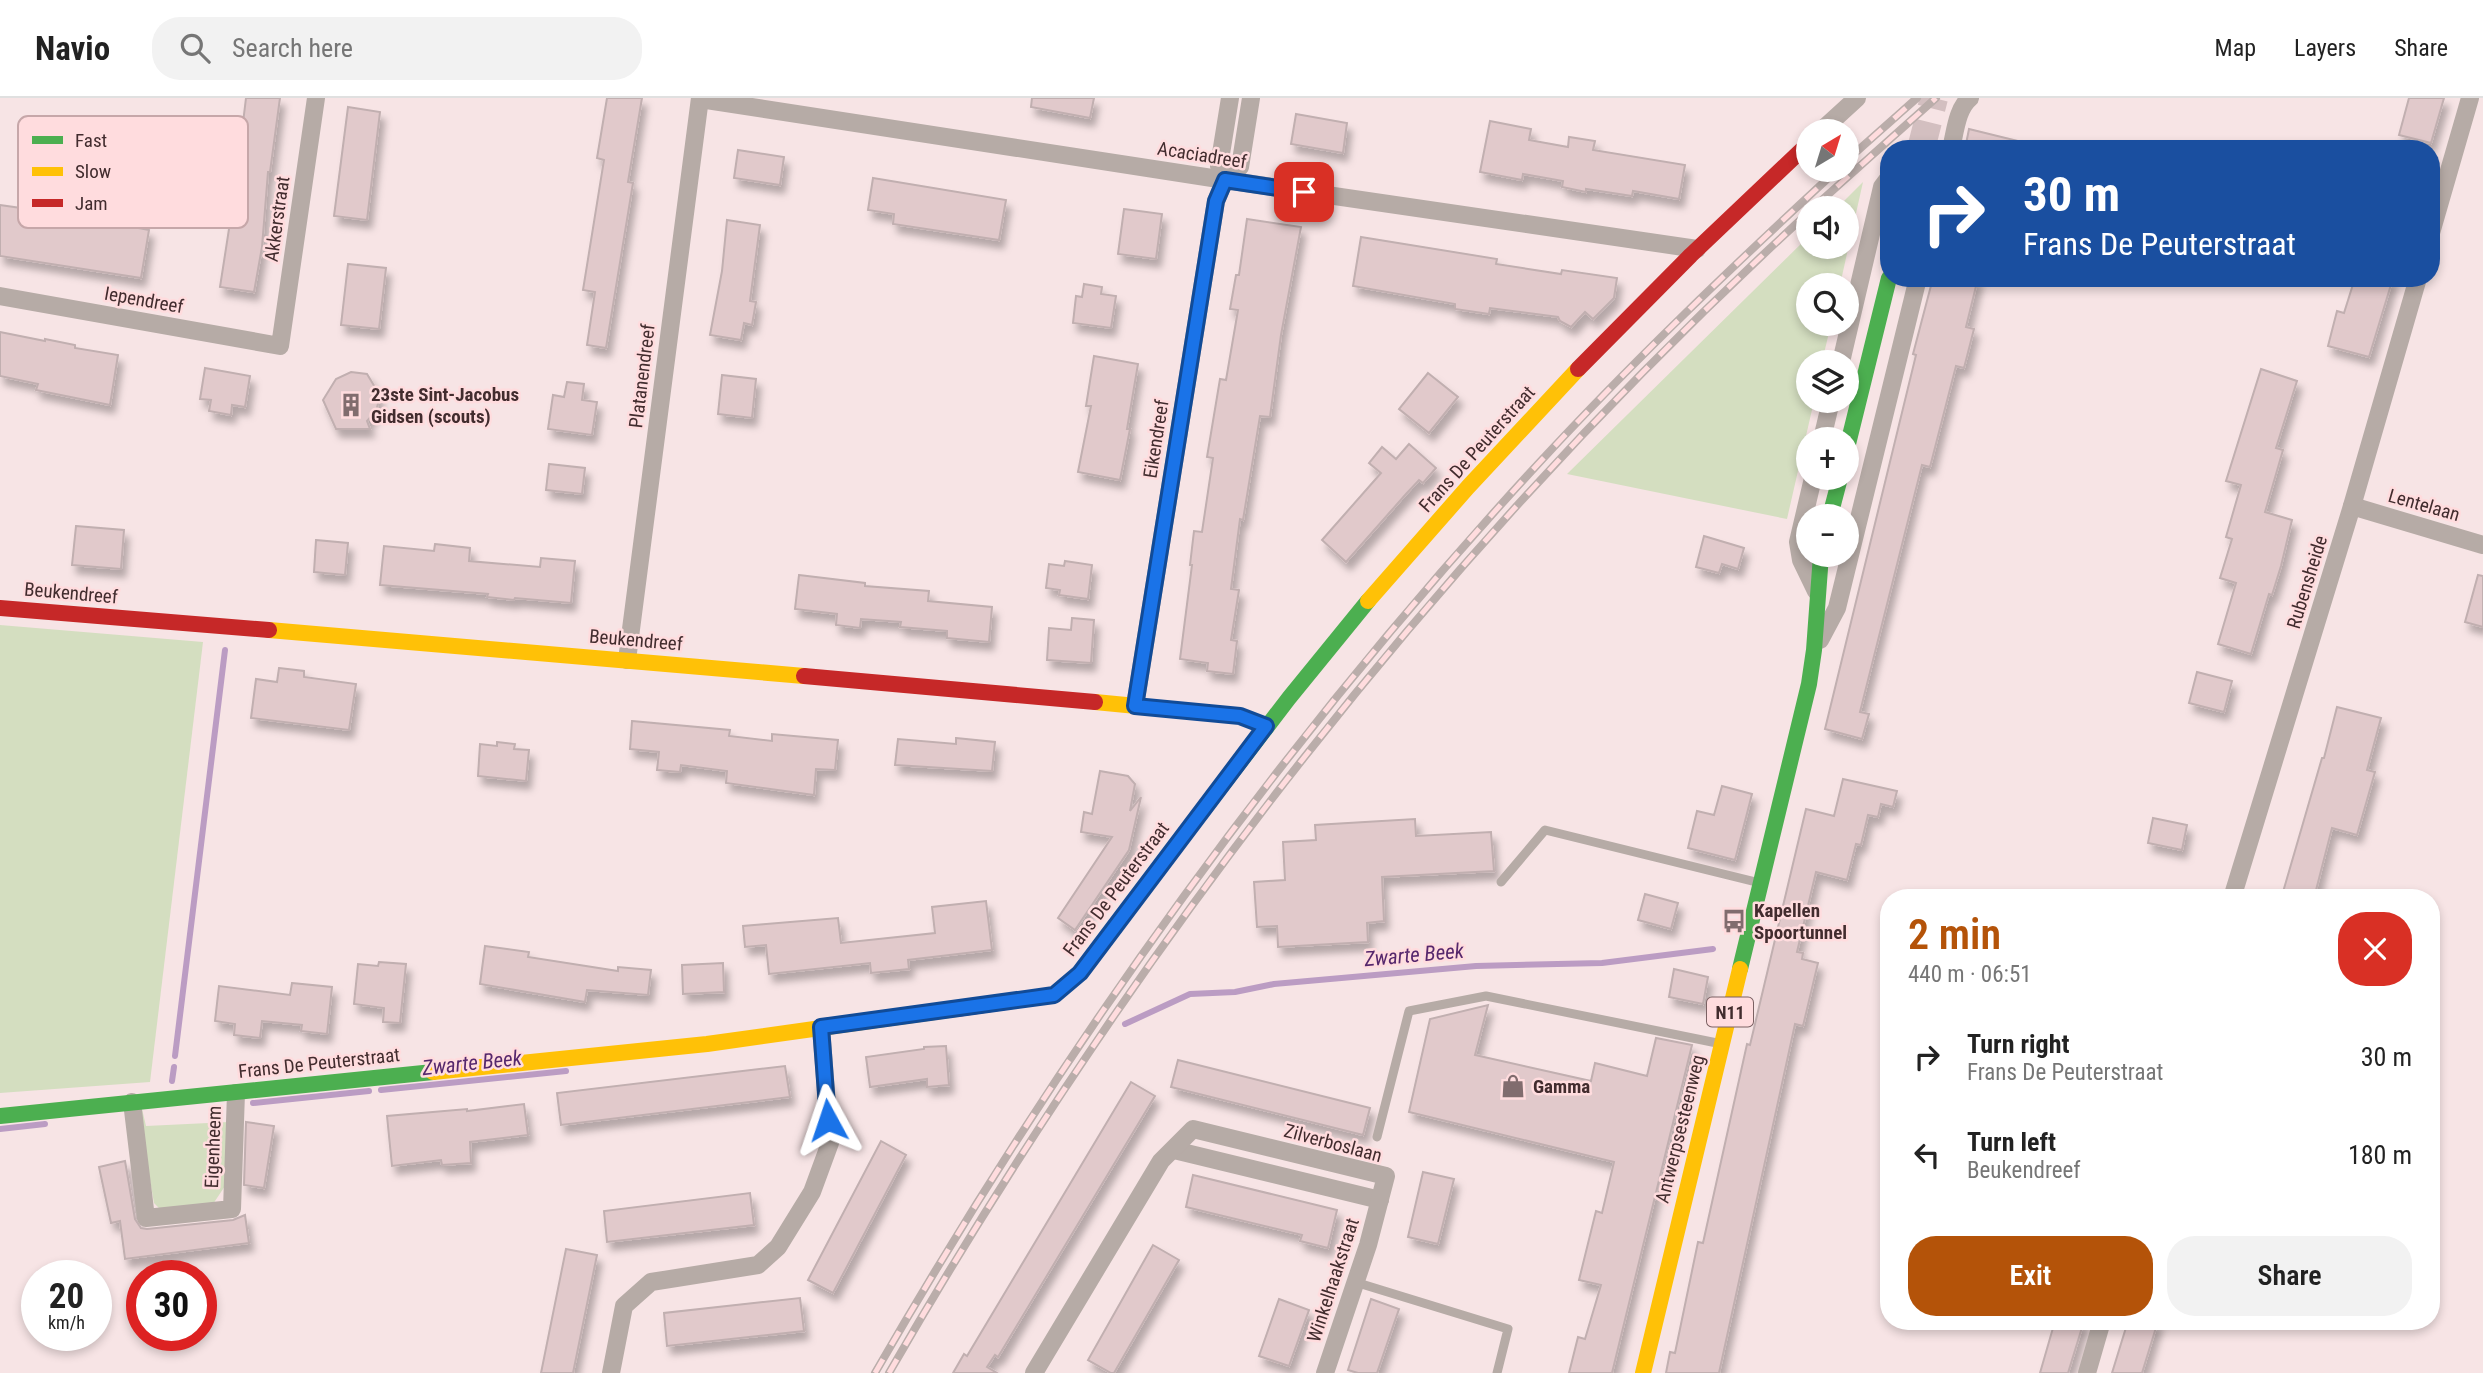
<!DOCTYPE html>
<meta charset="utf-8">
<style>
:root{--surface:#fff;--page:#f2f2f2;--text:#222;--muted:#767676;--line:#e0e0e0;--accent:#b45309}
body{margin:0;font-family:"Roboto Condensed",sans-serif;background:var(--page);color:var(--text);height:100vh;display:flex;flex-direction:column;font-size:26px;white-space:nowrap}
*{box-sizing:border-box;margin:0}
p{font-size:23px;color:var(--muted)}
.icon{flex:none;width:38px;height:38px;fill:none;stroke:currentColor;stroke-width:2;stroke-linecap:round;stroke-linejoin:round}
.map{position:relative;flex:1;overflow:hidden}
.sheet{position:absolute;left:1880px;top:791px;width:560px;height:441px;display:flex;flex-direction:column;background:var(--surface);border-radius:28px;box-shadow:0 4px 10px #0003}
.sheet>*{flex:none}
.banner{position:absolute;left:1880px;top:42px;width:560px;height:147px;border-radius:28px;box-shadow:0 4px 10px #0003;background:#1a4fa0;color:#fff;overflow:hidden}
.needle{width:46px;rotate:38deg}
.controls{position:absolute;left:1796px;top:21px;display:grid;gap:14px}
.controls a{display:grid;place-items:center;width:63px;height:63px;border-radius:50%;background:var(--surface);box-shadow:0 4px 10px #0003;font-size:35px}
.speed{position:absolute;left:21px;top:1162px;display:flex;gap:14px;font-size:35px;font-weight:700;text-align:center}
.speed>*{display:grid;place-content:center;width:91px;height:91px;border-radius:50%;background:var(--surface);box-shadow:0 4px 10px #0003;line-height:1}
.speed small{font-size:18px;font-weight:400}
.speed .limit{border:10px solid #d22;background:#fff;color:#111}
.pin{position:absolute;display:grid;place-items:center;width:60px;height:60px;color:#fff;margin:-30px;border-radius:14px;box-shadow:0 4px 10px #0006}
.me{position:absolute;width:77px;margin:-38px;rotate:355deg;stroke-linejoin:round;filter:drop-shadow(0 0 5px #0008)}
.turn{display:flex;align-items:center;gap:24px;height:147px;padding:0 28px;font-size:32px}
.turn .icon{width:91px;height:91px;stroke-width:2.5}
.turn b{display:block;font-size:49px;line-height:60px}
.round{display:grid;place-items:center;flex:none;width:74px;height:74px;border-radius:28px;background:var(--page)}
.overview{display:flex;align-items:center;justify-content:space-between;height:119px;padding:0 28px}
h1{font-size:42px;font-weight:600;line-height:52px;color:var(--accent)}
.button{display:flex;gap:14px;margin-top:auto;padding:14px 28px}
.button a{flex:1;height:80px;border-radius:28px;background:var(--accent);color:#fff;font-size:28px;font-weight:600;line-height:80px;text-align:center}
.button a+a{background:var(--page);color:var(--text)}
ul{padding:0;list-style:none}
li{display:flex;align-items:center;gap:21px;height:98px;padding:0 28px}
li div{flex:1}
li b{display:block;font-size:26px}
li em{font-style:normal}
header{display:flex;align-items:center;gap:42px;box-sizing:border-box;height:98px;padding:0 35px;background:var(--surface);border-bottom:2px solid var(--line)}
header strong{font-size:33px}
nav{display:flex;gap:38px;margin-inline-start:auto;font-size:24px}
.search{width:490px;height:63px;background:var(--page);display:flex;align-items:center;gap:18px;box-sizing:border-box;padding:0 24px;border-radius:28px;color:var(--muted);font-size:26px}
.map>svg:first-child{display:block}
</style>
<header>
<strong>Navio</strong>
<div class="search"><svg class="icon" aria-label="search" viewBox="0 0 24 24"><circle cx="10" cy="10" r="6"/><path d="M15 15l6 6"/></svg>Search here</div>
<nav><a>Map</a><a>Layers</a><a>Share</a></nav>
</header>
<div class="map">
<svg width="2483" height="1275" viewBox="0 0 2483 1275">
<defs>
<filter id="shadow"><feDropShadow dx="4.5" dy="8" stdDeviation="3.5" flood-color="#0004"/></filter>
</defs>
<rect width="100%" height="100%" fill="#f7e4e5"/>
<!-- green -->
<g fill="#d4dec0">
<polygon points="1863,84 1840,187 1808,187 1808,226 1831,226 1822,264 1808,264 1808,303 1814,303 1787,421 1567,376 1808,139 1808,149 1846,149 1846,110 1837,110"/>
<polygon points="0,527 203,544 150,984 0,995"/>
<polygon points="142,1011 146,1028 229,1024 227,1085 213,1106 160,1111 154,1105 138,1013"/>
</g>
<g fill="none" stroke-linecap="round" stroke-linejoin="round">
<!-- stream -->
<g stroke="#bb9cc3" stroke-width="6">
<polyline points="1125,926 1190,896 1235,894 1274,886 1476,868 1602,865 1713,851"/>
<polyline points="175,958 225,552"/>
<polyline points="172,983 174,969"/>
<polyline points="381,992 566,973"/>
<polyline points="253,1005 369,993"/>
<polyline points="0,1031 45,1026"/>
</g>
</g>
<!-- building -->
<g fill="#e1c9cb" stroke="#c1afb0" stroke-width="2" filter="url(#shadow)">
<polygon points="246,0 280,0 270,74 268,74 262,149 254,194 220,189 229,131 231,90 235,91"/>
<polygon points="607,0 642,0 628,84 633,85 606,250 587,247 595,194 583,192 604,62 597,60"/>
<polygon points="1032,0 1094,0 1090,20 1031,9"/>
<polygon points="2409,0 2444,0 2431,45 2399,37"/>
<polygon points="348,9 380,14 367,122 334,118"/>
<polygon points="1296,16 1347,25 1343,55 1291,46"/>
<polygon points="1490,23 1531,31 1529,42 1568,49 1569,39 1595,43 1593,52 1685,67 1679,101 1633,93 1632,98 1586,91 1586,94 1562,89 1563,83 1523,76 1522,82 1480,74"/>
<polygon points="1969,31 2022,44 2021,51 1965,51"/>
<polygon points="738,52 784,59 780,87 734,80"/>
<polygon points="873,80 1006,102 999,142 893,126 894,116 868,112"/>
<polygon points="0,107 70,117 149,132 141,180 0,158"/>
<polygon points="1124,111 1162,116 1156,161 1118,156"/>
<polygon points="1247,121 1301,129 1281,237 1270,319 1260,318 1243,422 1240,421 1231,491 1239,492 1231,542 1237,543 1233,576 1207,573 1208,565 1180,561 1192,467 1190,467 1194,433 1202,434 1213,360 1207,359 1220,281 1226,282 1238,212 1230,211 1236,177 1239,177"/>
<polygon points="727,122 760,127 750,203 756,204 752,227 744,225 741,242 710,237 722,173"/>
<polygon points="1361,139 1497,161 1496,166 1561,176 1562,172 1617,180 1614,200 1593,221 1585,214 1571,229 1560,223 1558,219 1490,210 1489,216 1455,211 1455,206 1353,188"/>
<polygon points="348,166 386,170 379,231 341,227"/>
<polygon points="1933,180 1978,180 1966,229 1974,231 1964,270 1956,268 1930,369 1922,367 1860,614 1869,616 1862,641 1825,631 1916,257 1913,256"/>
<polygon points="2355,180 2393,180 2369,259 2328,248 2337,213 2344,215"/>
<polygon points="1084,186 1102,189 1101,196 1116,198 1111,230 1073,225 1076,198 1082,199"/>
<polygon points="0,234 45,243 45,241 75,247 75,250 118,257 110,307 36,292 38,286 0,278"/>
<polygon points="1094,258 1138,266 1127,331 1130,331 1120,382 1078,374 1091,308 1086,308"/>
<polygon points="205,270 250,278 245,309 232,307 231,317 209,313 211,302 200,301"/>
<polygon points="2261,271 2297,283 2276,350 2283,352 2265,414 2292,422 2281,468 2272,497 2269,496 2251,556 2218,546 2236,485 2220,480 2232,441 2226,439 2241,387 2226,383"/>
<polygon points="351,274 367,276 376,291 379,302 376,313 367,323 370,331 336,331 323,302 336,281"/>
<polygon points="1428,275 1458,299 1429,335 1399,311"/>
<polygon points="722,277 756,281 752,320 718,316"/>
<polygon points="567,284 584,286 582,302 597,304 592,337 548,331 553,297 564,299"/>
<polygon points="1409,346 1436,370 1423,385 1419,382 1406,396 1346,464 1322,442 1381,375 1369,365 1382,349 1396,361"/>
<polygon points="549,366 585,370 582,396 546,392"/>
<polygon points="76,428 124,432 121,471 72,467"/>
<polygon points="1704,438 1744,450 1738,471 1722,466 1719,475 1696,469"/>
<polygon points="316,442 348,445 345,477 314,474"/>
<polygon points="435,446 470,450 469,463 540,469 541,460 575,463 571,505 515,500 514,502 487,499 488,496 380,487 384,448 434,453"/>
<polygon points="1065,463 1092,467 1088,501 1059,497 1060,492 1046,490 1049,466 1064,468"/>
<polygon points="799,477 865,485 865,488 929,493 928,503 992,509 989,544 947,540 947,533 900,529 901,524 861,521 860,530 836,527 837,516 795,511"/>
<polygon points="2478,477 2483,478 2483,529 2465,524"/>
<polygon points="1072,520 1094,522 1091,565 1047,562 1049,530 1071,532"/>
<polygon points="279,570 304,573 304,579 356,586 349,632 251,620 256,581 277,584"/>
<polygon points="2197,574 2232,583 2224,614 2189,605"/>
<polygon points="2337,609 2381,620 2367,672 2375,674 2357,737 2332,730 2314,800 2304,800 2283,794 2322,660 2324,660"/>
<polygon points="632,623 730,632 729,638 772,643 772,636 838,642 835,672 816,671 814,697 726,685 727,673 681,667 680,674 657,672 659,654 630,651"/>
<polygon points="956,640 995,644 992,673 895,667 898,641 956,646"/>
<polygon points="497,644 515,646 514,651 529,652 526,683 478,678 480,646 497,648"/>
<polygon points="1100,673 1128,678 1135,686 1130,713 1141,699 1129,752 1075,832 1058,820 1112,739 1081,734 1084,714 1092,716"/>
<polygon points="1843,681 1897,693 1893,709 1881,706 1878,719 1868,717 1861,747 1856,746 1847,782 1816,774 1797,854 1803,855 1802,861 1818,865 1803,928 1795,926 1719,1275 1666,1275 1670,1254 1675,1255 1698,1144 1703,1145 1747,946 1750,947 1806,711 1834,718"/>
<polygon points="1722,688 1752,696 1735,762 1688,750 1697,713 1714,717"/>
<polygon points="2153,720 2187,727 2182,752 2148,745"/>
<polygon points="1415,721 1416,738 1491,734 1494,773 1382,779 1384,823 1367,825 1368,844 1278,849 1277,828 1257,829 1254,784 1285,782 1283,744 1316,742 1315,727"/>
<polygon points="1645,796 1678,805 1671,831 1638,822"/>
<polygon points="986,803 992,852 908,862 909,871 871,875 870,865 769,876 766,847 745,849 743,828 838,820 841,845 935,835 932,809"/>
<polygon points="485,848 529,854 528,859 618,873 618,869 651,872 648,897 587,892 585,904 480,886"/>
<polygon points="379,864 406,866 400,925 383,924 384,910 354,906 358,866 378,868"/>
<polygon points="723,865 724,894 683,896 682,867"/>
<polygon points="1674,871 1708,879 1703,906 1669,899"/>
<polygon points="292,885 332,889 327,936 301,933 302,927 262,923 260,940 234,937 235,926 215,923 219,888 290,897"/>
<polygon points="1488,907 1475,957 1591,983 1595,965 1647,978 1656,940 1692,947 1612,1275 1569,1275 1578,1239 1585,1241 1601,1187 1579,1182 1596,1113 1602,1115 1614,1064 1409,1014 1430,921"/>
<polygon points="946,948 949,987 927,989 927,981 870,989 866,959 924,951 924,949"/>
<polygon points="1178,962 1370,1010 1363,1037 1171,989"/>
<polygon points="785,968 790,999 561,1027 557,995"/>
<polygon points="1131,984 1155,998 998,1259 995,1257 987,1269 997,1275 953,1275 964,1256 967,1258"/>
<polygon points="524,1006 528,1037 470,1044 471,1065 442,1067 441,1062 392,1068 387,1018 467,1011 467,1013"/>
<polygon points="246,1024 274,1028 264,1090 244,1087"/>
<polygon points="881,1043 906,1057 833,1195 808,1182"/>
<polygon points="125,1063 135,1121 141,1130 147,1131 233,1122 245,1117 249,1145 125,1161 120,1123 111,1125 99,1069"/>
<polygon points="1423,1074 1454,1081 1438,1146 1408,1139"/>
<polygon points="1193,1077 1337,1112 1328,1150 1300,1143 1302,1137 1186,1109"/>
<polygon points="750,1095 754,1127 607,1144 604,1113"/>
<polygon points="1153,1147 1179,1162 1114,1275 1111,1275 1088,1262"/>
<polygon points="566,1151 597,1157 573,1275 541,1275"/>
<polygon points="800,1200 804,1233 667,1248 664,1215"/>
<polygon points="1279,1201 1309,1212 1289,1268 1259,1258"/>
<polygon points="1371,1201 1399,1211 1377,1275 1358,1275 1348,1272"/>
<polygon points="2055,1223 2084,1223 2068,1275 2040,1275"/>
<polygon points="2128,1223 2158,1223 2142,1275 2112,1275"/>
</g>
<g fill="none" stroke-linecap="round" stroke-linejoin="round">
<!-- primary-tunnel -->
<polyline stroke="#d3bfc0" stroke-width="28" stroke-dasharray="28 14" stroke-linecap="butt" points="1921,51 1934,0"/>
<!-- lane -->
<g stroke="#b6aba6" stroke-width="9">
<polyline points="1501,784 1545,732 1756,784"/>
<polyline points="1377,1039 1409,913 1486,898 1717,945"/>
<polyline points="1355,1184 1508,1231 1497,1275"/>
</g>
<!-- street -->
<g stroke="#b6aba6" stroke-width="18">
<polyline points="700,1 1225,82 1697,151"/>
<polyline points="1821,33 1857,0"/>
<path d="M1951,51C1955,35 1957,10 1970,0"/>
<polyline points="1225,82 1219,68 1230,0"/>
<polyline points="2431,135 2470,0"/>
<polyline points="0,198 280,248 316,0"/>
<polyline points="1841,264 1882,89 1888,81"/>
<polyline points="1822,341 1831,303"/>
<polyline points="1813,380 1798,444 1801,462 1816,493"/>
<polyline points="2352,408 2483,447"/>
<polyline points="1820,542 1837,510 1918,180"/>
<polyline points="627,562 700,0"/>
<polyline points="1135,608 1216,103 1225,82 1240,69 1251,0"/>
<polyline points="2232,800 2352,408 2418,180"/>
<polyline points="132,1004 146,1120 232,1111 236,995"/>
<polyline points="1174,1052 1380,1102"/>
<polyline points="611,1275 624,1208 651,1184 758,1167 778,1149 812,1094 830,1045 821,929"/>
<polyline points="1034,1275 1161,1063 1193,1031 1386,1078 1368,1147 1325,1275"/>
<polyline points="2087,1275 2102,1223"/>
</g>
<!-- fast -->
<g stroke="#4caf50" stroke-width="16">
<polyline points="1846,354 1889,180"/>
<polyline points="1830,418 1840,380"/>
<polyline points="1161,767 1289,600 1368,503"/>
<polyline points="1740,871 1809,586 1814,552 1821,457"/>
<polyline points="0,1018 433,974"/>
</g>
<!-- slow -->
<g stroke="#ffc107" stroke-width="16">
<polyline points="1368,503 1468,389 1578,271"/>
<polyline points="269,532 804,578"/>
<polyline points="1095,604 1240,618 1266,628"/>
<polyline points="433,974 707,946 956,911"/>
<polyline points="1643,1275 1740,871"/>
</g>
<!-- jam -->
<g stroke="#c62828" stroke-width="16">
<polyline points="1578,271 1691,157 1808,46"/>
<polyline points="0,510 269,532"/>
<polyline points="804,578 1095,604"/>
<polyline points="956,911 1054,897 1080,875 1161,767"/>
</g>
<!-- rail casing -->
<g stroke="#baadaa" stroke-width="8">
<g id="rail">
<polyline points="1846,63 1917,0"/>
<polyline points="1813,110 1936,0"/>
<path d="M875,1275C1063,949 1282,643 1538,366C1633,263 1734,167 1837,72"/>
<path d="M889,1275C1136,846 1442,450 1808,115"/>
</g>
</g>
<!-- rail -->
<use href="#rail" stroke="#ffdcde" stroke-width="5" stroke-dasharray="16" stroke-linecap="butt"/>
</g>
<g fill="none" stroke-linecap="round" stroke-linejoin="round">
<!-- route casing -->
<g stroke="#114b97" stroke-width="18">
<polyline id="route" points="828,1022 821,929 1054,897 1080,875 1266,628 1240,618 1135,608 1216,103 1225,82 1304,94"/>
</g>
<!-- route -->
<use href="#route" stroke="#1a73e8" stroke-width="12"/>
</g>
<!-- icons -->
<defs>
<g id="building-bare" transform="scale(1.89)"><path d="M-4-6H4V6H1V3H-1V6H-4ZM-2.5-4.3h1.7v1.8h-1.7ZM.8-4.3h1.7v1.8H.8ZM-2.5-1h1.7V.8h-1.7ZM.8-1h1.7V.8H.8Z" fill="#816c6e" stroke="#ffdcde" stroke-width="2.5" paint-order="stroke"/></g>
<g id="bus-bare" transform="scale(1.89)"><path d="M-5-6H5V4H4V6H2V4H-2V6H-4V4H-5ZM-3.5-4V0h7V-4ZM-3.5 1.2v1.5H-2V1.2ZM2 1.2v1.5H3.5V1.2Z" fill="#816c6e" stroke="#ffdcde" stroke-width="2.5" paint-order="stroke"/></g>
<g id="shop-bare" transform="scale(1.89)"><path d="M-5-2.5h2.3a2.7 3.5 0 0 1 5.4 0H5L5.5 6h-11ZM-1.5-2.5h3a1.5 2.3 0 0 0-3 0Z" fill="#816c6e" stroke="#ffdcde" stroke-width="2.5" paint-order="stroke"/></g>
</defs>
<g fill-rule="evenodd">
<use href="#building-bare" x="351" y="307"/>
<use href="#bus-bare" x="1734" y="823"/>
<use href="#shop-bare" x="1513" y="988"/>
</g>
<g text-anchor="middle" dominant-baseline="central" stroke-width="5" stroke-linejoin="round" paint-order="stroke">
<!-- shield labels -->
<rect fill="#ffdcde" stroke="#7b6163" stroke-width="2" x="1707" y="899.5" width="46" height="29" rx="5"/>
<g font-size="18" font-weight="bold" fill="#422c2e">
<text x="1730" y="914">N11</text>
</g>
<!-- street labels -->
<g font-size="19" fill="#422c2e" stroke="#ffdcde">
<text transform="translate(1202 57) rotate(9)">Acaciadreef</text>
<text transform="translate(277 121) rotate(-82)">Akkerstraat</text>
<text transform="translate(144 202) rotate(10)">Iependreef</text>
<text transform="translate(642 278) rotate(-83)">Platanendreef</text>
<text transform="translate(1156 341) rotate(-81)">Eikendreef</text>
<text transform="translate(1477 351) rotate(-48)">Frans De Peuterstraat</text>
<text transform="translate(2424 407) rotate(16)">Lentelaan</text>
<text transform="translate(2307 484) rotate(-73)">Rubensheide</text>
<text transform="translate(71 495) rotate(5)">Beukendreef</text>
<text transform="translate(636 542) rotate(5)">Beukendreef</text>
<text transform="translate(1116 791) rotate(-53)">Frans De Peuterstraat</text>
<text transform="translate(319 965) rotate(-6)">Frans De Peuterstraat</text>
<text transform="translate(1680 1031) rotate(-76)">Antwerpsesteenweg</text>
<text transform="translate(1333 1045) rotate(15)">Zilverboslaan</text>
<text transform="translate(213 1049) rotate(-88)">Eigenheem</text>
<text transform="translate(1333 1182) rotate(-72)">Winkelhaakstraat</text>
</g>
<!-- poi labels -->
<g font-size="19" font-weight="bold" fill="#422c2e" stroke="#ffdcde" text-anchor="start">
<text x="371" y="296">23ste Sint-Jacobus<tspan x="371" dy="22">Gidsen (scouts)</tspan></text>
<text x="1754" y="812">Kapellen<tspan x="1754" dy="22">Spoortunnel</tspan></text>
<text x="1533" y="988">Gamma</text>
</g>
<!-- water labels -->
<g font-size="21" font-style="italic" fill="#56276c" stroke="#ffdcde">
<text transform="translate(1414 857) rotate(-5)">Zwarte Beek</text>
<text transform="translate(472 965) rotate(-6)">Zwarte Beek</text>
</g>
</g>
<!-- legend -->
<rect x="18" y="18" width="230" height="112" rx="10" fill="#ffdcde" stroke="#c6a7a9" stroke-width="2"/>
<rect x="32" y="38" width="31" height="8" fill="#4caf50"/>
<rect x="32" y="69" width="31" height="9" fill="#ffc107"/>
<rect x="32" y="101" width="31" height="8" fill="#c62828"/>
<g font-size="19" fill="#422c2e">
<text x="75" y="49">Fast</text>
<text x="75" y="80">Slow</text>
<text x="75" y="112">Jam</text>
</g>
</svg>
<div class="controls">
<a><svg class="needle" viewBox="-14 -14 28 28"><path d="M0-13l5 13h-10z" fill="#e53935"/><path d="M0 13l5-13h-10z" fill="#767676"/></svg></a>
<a><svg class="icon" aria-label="sound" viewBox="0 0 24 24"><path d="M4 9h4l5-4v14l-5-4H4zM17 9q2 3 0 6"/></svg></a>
<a><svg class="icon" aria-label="search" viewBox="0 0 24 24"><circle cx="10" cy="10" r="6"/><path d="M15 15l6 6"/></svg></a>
<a><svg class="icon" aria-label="layers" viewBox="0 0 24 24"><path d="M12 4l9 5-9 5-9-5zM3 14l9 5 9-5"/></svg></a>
<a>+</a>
<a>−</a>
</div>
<div class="speed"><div>20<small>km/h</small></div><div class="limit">30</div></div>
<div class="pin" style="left:1304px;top:94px;background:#d93025"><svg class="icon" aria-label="arrive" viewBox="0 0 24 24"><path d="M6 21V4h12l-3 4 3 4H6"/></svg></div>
<svg class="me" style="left:828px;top:1022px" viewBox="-20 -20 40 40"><path d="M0-17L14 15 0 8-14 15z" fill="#1a73e8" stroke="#fff" stroke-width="4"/></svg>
<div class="banner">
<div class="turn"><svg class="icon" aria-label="right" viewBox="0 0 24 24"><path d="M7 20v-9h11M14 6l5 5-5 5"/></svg><div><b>30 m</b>Frans De Peuterstraat</div></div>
</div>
<section class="sheet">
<div class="overview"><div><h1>2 min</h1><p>440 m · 06:51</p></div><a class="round" style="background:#d93025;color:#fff"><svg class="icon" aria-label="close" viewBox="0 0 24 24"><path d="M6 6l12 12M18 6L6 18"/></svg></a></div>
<ul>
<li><svg class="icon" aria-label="right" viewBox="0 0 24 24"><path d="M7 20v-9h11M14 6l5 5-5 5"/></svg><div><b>Turn right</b><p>Frans De Peuterstraat</p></div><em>30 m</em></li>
<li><svg class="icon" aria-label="left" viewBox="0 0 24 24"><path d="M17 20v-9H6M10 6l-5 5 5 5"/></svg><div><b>Turn left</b><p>Beukendreef</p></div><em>180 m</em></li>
</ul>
<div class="button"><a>Exit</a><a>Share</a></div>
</section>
</div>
